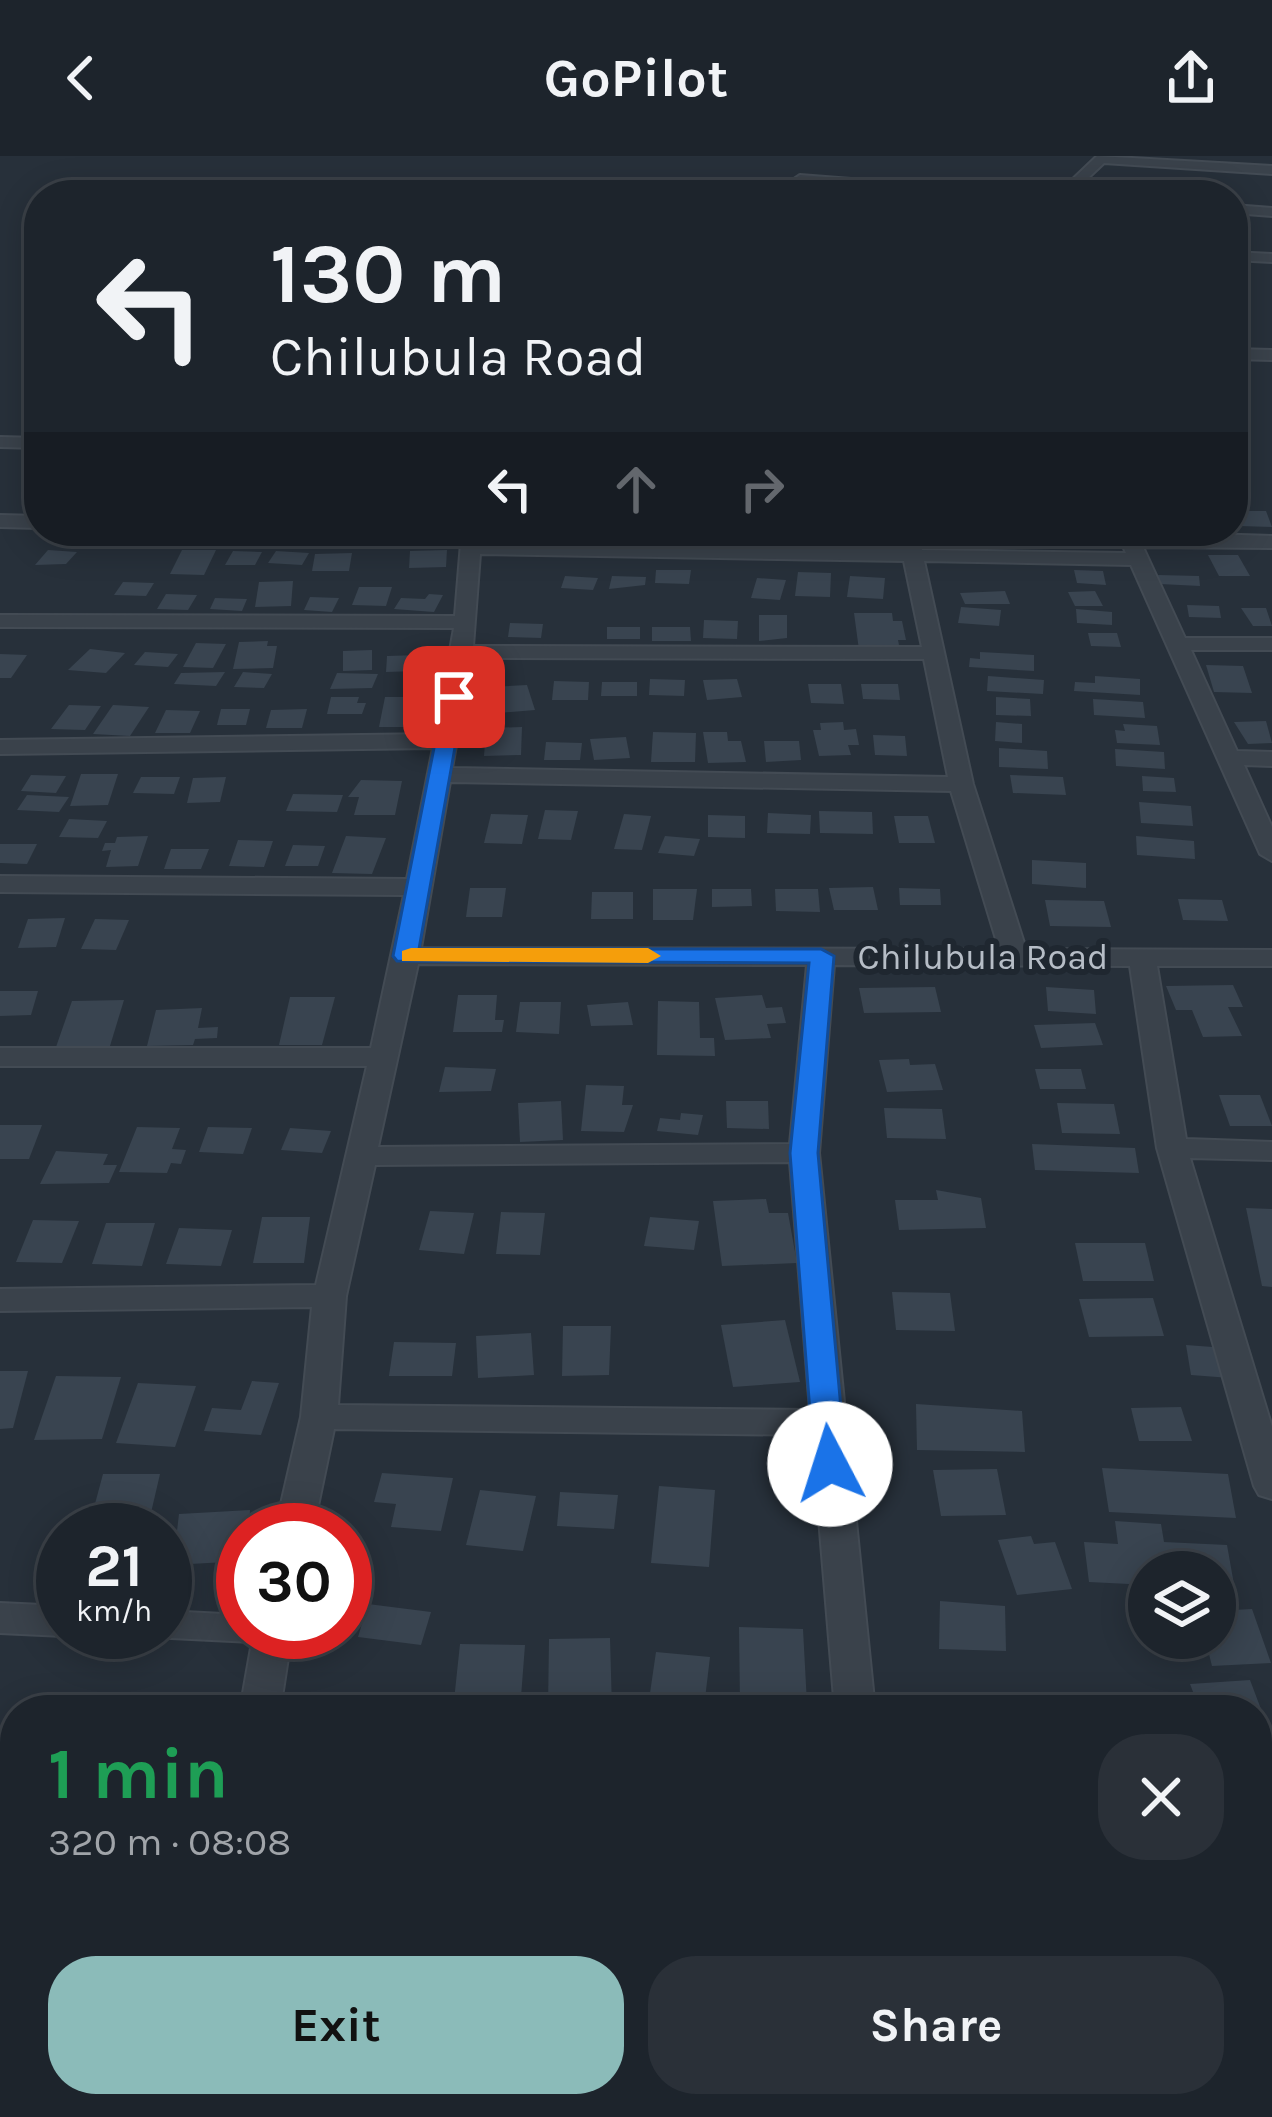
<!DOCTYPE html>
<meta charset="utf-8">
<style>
:root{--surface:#1d242c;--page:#2a3038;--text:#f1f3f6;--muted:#a0a4a9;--line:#3b4148;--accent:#8bbbb9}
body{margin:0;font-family:Karla,sans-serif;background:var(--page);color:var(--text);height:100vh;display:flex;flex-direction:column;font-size:45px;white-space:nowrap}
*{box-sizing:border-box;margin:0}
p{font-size:39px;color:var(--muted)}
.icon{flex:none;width:66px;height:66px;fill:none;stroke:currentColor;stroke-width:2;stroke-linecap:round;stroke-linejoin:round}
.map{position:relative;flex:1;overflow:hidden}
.details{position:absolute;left:0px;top:1539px;width:1272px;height:423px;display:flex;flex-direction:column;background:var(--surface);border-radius:48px 48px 0 0;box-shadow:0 6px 30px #0003,0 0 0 3px var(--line)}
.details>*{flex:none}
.top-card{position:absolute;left:24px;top:24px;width:1224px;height:366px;border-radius:48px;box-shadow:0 6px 30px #0003,0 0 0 3px var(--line);background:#1d242c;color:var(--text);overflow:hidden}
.tools{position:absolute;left:1128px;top:1395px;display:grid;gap:24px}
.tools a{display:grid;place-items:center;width:108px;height:108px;border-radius:50%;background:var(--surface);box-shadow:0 6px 30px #0003,0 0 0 3px var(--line);font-size:60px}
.speed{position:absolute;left:36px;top:1347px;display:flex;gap:24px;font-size:60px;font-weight:700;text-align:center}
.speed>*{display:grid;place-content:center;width:156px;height:156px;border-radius:50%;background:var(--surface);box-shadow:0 6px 30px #0003,0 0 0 3px var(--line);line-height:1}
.speed small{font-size:30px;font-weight:400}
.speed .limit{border:18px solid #d22;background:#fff;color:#111}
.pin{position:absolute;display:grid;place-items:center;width:102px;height:102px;color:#fff;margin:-51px;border-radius:24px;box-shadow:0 6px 18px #0006}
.me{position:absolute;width:132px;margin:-66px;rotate:355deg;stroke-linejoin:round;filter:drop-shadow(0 0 9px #0008)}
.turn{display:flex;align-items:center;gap:42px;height:252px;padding:0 48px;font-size:54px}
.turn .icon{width:156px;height:156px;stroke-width:2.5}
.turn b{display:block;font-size:84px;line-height:102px}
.lanes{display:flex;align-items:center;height:114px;padding:0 48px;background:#0003;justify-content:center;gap:60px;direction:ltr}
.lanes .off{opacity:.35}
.round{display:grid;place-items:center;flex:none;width:126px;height:126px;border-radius:48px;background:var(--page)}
.summary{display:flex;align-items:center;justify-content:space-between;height:204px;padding:0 48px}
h1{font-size:72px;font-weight:700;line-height:90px;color:#1e9e55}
.button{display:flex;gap:24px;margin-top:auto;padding:24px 48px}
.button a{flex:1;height:138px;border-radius:48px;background:var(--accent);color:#111;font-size:48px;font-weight:700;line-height:138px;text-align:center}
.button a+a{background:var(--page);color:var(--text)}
header{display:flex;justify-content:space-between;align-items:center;height:156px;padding:0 48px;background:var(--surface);font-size:54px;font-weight:700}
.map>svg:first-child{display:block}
</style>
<header><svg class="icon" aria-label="back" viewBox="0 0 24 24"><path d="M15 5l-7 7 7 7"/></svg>GoPilot<svg class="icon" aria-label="share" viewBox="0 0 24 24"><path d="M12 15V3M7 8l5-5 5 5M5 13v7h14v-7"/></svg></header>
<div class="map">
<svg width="1272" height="1961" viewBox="0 0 1272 1961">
<rect width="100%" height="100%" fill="#27303a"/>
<!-- building -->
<g fill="#394450">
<polygon points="1233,355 1266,355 1272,371 1239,370"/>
<polygon points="1055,377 1084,377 1092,392 1062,392"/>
<polygon points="48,394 77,396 66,408 35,409"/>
<polygon points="182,394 216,394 204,419 170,418"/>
<polygon points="447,394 446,411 409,412 410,395"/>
<polygon points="233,395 262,396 255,409 225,409"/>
<polygon points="276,395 309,397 302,409 268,407"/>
<polygon points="352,397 349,415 312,415 315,398"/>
<polygon points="1208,399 1238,399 1250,420 1219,420"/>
<polygon points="656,414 691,414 689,428 655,427"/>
<polygon points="1074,414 1103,415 1106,429 1077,427"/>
<polygon points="798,416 831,417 830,441 795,440"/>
<polygon points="1158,419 1199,420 1200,430 1160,428"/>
<polygon points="565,420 598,422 593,434 561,432"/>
<polygon points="612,420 646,421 645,429 609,433"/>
<polygon points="850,420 885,422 883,443 847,441"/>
<polygon points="757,422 786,424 780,444 751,442"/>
<polygon points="293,425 291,450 255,451 259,426"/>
<polygon points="123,426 154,427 146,440 114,439"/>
<polygon points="359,431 392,431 386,450 352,449"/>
<polygon points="1005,435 1010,448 965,448 960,437"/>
<polygon points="1095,435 1103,450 1075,450 1068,436"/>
<polygon points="166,438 197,439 188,454 157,453"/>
<polygon points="429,438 443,439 434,456 394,453 401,442 425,443"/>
<polygon points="310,441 339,442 332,456 304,454"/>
<polygon points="215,442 247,443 242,455 210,453"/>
<polygon points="1187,449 1219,450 1221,462 1189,461"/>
<polygon points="961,451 1001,454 999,470 958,467"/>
<polygon points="1241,452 1266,452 1272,470 1253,470"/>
<polygon points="1076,453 1112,456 1112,469 1077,467"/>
<polygon points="854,457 892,457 893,465 902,465 906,484 898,484 900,494 859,494"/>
<polygon points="759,459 787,459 787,482 759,485"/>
<polygon points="704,464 738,465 737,483 703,482"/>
<polygon points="510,467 543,468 541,482 508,481"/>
<rect x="607" y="471" width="33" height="12"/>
<polygon points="652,471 690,471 691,485 652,485"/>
<polygon points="1088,477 1117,477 1121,491 1091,490"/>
<polygon points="268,485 267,490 277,490 273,512 233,513 239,486"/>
<polygon points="196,487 226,488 213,512 183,511"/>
<polygon points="90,493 125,497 106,517 68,514"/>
<polygon points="372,494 372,514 343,515 343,495"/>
<polygon points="145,496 178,498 168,511 134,509"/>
<polygon points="980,496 1034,499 1034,515 969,511 970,502 980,503"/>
<polygon points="0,498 27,499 11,522 0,522"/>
<polygon points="419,499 418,515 386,516 387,500"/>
<polygon points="1206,509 1243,510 1252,537 1214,536"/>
<polygon points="225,516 216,530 174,528 181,517"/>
<polygon points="243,516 272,518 264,532 234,531"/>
<polygon points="337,517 378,518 372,532 330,533"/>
<polygon points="988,520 1044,524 1043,538 987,535"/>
<polygon points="1095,520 1140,523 1140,539 1074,535 1075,526 1095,527"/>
<polygon points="650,523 685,524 684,540 649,539"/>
<polygon points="737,523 742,541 707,544 703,524"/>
<polygon points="554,525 589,526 588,544 552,544"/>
<polygon points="602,526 637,526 637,540 601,540"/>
<polygon points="808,528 841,528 844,548 811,547"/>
<polygon points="861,528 898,528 900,544 863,543"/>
<polygon points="527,529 535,554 498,557 491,531"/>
<polygon points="331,541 359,541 357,547 366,547 362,558 327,558"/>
<polygon points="385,541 416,541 411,571 379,571"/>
<polygon points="996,541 1030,543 1031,560 996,559"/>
<polygon points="1093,543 1143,546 1145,562 1094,559"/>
<polygon points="69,549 101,550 85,574 51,573"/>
<polygon points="113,549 149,551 130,580 93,578"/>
<polygon points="221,553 250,553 246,569 217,569"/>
<polygon points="307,553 302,572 266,572 271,554"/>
<polygon points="166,554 200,555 190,577 155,577"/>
<polygon points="1266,565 1272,587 1248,588 1234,566"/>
<polygon points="843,566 844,574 856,573 859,589 848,589 851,599 819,600 813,574 821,574 820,567"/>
<polygon points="996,566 1022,568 1022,587 995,585"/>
<polygon points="1123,568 1157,570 1160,589 1117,587 1115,574 1125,575"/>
<polygon points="522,571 521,599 484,600 486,572"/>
<polygon points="653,576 696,577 695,606 651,606"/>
<polygon points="703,576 727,576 728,585 741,585 746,606 708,607"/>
<polygon points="873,579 905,580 907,600 875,599"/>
<polygon points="626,581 630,602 594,604 590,583"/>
<polygon points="764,585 799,585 801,604 766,606"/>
<polygon points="546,586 582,587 580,604 544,604"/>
<polygon points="999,592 1047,595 1048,613 999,611"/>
<polygon points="1115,593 1164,596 1165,613 1116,610"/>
<polygon points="81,618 118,618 108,649 70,650"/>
<polygon points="31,619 66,620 56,637 21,635"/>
<polygon points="1010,619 1063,621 1066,639 1013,637"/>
<polygon points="1142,620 1174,622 1176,636 1143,635"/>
<polygon points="141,621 180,621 174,638 133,637"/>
<polygon points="226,621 220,646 187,647 193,622"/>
<polygon points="361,624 402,625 395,659 354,659 359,641 348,641"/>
<polygon points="293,638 343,639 337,656 286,655"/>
<polygon points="27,639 69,641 59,656 17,654"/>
<polygon points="1139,646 1191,650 1193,670 1141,667"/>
<polygon points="545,654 578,655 571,684 538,683"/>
<polygon points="819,655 872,656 873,678 820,677"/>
<polygon points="768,657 811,659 810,678 767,677"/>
<polygon points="491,658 528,659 522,688 484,687"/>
<polygon points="624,658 651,660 642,694 614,693"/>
<polygon points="708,659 745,660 745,682 708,681"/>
<polygon points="894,660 928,660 935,687 899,687"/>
<polygon points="69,663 107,665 98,682 59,681"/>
<polygon points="148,680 138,710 106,711 111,694 102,695 105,687 115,687 117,681"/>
<polygon points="346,680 386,682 372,718 332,717"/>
<polygon points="665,680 700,683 694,700 658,697"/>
<polygon points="1136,680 1194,685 1195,703 1137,699"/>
<polygon points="238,684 273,685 264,711 229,710"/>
<polygon points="0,688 37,688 27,708 0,707"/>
<polygon points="293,689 325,690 318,710 285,710"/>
<polygon points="171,693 209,693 201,713 164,713"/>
<polygon points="1032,704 1086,707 1086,732 1032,728"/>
<polygon points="873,731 878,754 834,754 829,732"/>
<polygon points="470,732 506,732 502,761 466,761"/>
<polygon points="899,732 940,733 941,749 900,749"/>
<polygon points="653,733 697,733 693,764 653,764"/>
<polygon points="712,733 751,733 752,750 712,751"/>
<polygon points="775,733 818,733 820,756 776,755"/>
<polygon points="592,736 633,736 633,763 591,763"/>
<polygon points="1178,743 1222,744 1228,765 1183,764"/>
<polygon points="1045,744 1104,745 1111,771 1050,770"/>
<polygon points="65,762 56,791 18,792 28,763"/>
<polygon points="95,763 129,764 116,794 81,793"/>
<polygon points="1233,829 1243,851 1228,851 1242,880 1203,881 1192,854 1176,854 1166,830"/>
<polygon points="935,831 941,856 864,857 859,832"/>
<polygon points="1046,831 1094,834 1096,858 1048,855"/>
<polygon points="0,835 38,835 31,859 0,860"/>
<polygon points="458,839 497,839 495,864 504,864 502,876 453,876"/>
<polygon points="762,839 766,852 782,851 786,867 767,868 771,882 725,884 715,842"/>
<polygon points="290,841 335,841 322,889 279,889"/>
<polygon points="124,844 110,890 56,891 72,845"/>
<polygon points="658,845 699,846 700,882 714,882 715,900 657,899"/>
<polygon points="520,846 561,846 559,878 516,876"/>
<polygon points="628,846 633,869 591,870 587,849"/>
<polygon points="202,852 198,872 218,871 217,882 195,883 193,889 147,890 156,854"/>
<polygon points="1095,867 1103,889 1041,892 1034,869"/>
<polygon points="909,903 910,909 935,908 943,934 887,936 879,904"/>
<polygon points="445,911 496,913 491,935 439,936"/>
<polygon points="1035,913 1081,913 1086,933 1040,933"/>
<polygon points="586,929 624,930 622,949 633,949 624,976 581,975"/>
<polygon points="1219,939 1260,939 1272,970 1230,970"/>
<polygon points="561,945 563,984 520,986 518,947"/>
<polygon points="726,945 768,945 769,973 727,972"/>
<polygon points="1057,947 1114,948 1120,978 1062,977"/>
<polygon points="884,952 942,953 946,983 887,982"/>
<polygon points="681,957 703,959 698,979 657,975 660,962 680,964"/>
<polygon points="0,969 42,969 29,1003 0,1003"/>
<polygon points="137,971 180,972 172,993 186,994 181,1008 171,1007 167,1017 119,1016"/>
<polygon points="208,971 252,972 243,998 199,996"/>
<polygon points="290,972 331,975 322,997 281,994"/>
<polygon points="1032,988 1135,992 1139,1017 1035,1014"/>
<polygon points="56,995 108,998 103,1009 117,1009 109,1027 40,1028"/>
<polygon points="936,1034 981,1042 986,1072 899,1074 895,1044 938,1044"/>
<polygon points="766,1043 769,1057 788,1057 797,1107 722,1110 713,1045"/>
<polygon points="1246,1052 1272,1053 1272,1131 1262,1130"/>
<polygon points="430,1055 474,1057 464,1098 419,1094"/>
<polygon points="501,1056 545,1057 540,1099 496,1098"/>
<polygon points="262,1061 310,1061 304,1107 253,1107"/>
<polygon points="650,1061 699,1065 694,1094 644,1090"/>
<polygon points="33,1064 79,1065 62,1107 16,1106"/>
<polygon points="106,1067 155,1067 142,1110 92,1108"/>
<polygon points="179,1072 232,1074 221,1110 166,1108"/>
<polygon points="1075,1087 1145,1087 1154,1125 1083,1125"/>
<polygon points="892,1136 950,1137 955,1175 896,1174"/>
<polygon points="1153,1142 1164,1180 1089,1181 1079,1143"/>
<polygon points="785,1164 800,1226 733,1231 721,1169"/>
<polygon points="563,1170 611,1170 609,1219 562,1220"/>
<polygon points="531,1177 534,1219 478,1222 476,1180"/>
<polygon points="394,1186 456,1187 452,1220 389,1220"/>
<polygon points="1186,1189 1226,1192 1230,1222 1191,1219"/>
<polygon points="0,1215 28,1215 13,1272 0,1273"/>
<polygon points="56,1220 121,1221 102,1283 34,1284"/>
<polygon points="252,1225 279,1227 261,1279 204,1275 212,1252 241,1254"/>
<polygon points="138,1227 196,1230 175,1291 116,1287"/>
<polygon points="916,1248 1022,1255 1025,1296 917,1294"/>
<polygon points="1181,1251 1192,1285 1139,1285 1131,1252"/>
<polygon points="1102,1312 1228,1318 1236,1362 1109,1356"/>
<polygon points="997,1313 1006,1359 941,1360 933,1314"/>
<polygon points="382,1317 453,1322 441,1375 391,1371 396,1348 374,1346"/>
<polygon points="103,1318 160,1318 147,1374 88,1374"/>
<polygon points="659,1330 715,1334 709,1411 651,1407"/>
<polygon points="480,1334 536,1340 523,1395 466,1389"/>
<polygon points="560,1336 618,1339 614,1373 557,1370"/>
<polygon points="250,1354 249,1374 243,1374 243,1405 173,1409 179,1358"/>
<polygon points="1115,1365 1161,1368 1164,1386 1227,1389 1235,1434 1215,1433 1215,1416 1149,1416 1149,1429 1089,1426 1084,1386 1118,1388"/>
<polygon points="1031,1380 1034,1388 1055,1386 1072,1433 1017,1439 998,1384"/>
<polygon points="940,1445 1005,1450 1006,1495 939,1493"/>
<polygon points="368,1448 431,1456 421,1489 358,1481"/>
<polygon points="1252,1453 1271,1507 1212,1510 1209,1498 1171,1500 1166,1482 1215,1482 1215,1455"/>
<polygon points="739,1471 803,1473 807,1548 740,1547"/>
<polygon points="610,1482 612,1554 548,1554 549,1483"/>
<polygon points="460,1488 525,1489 520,1554 453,1554"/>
<polygon points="656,1496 710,1501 704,1551 649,1544"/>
<polygon points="1250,1524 1267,1569 1257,1570 1257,1554 1200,1554 1190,1528"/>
<polygon points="1257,1610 1272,1611 1272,1659 1257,1658"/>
<polygon points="1272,1699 1272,1767 1261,1768 1257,1700"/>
<polygon points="1043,1947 1125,1947 1125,1951 1088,1953 1090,1961 1046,1961"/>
<polygon points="307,1949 377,1951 376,1961 305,1961"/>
</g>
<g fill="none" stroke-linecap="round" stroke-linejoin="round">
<!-- minor casing -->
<g stroke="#434b54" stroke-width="4">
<g id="minor">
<polygon points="1097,0 1272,10 1272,18 1104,7 1070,39 988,39 794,23 800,19 1056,39"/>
<polygon points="1233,49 1272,52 1272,60 1233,57"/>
<polygon points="1233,96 1272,98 1272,106 1233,104"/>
<polygon points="1233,193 1272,194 1272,204 1233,203"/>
<polygon points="0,281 39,282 39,292 0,291"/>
<polygon points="0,359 39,360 39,372 0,371"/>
<path d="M462,375H482L481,386L902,393L898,375H918L922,394L1126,397L1116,375L1272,380V392L1143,391L1185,482H1272V494H1191L1237,595L1272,596V610L1244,609L1272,671V705L1260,698L1131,409L924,405L973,628L1026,793L1272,794V810H1157L1186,983L1272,986V1004L1190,1002L1272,1271V1343L1259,1339L1254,1330L1157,992L1130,810L834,809L819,997L875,1554H835L812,1279L334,1273L313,1374H275L301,1261L312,1151L0,1155V1133L316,1129L367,910H0V892H371L404,739L0,736V720L407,723L433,592L0,598V584L435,578L454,472L0,471V459L455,460ZM480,398L904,405L922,491L473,490ZM472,502L924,503L948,621L452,612ZM450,626L951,635L999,793L421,792ZM418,808L807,809L790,988L378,991ZM790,1006L810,1254L338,1249L346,1140L375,1009Z"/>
<polygon points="0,1447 63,1450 63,1476 75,1476 63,1480 0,1477"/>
<polygon points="165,1455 243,1459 243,1476 292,1476 280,1554 240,1554 252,1486 151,1481 149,1476 165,1476"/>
<rect x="0" y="1883" width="15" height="44"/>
<polygon points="161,1947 209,1947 206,1961 158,1961"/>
<polygon points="857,1947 905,1947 906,1961 858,1961"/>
</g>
</g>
<!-- minor -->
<use href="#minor" fill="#3a424b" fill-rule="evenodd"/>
</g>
<!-- route -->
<polygon fill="#1a73e8" stroke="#114b97" stroke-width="3" points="454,535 464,541 419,793 821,793 834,800 818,997 846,1308 842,1316 819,1316 814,1308 790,997 809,807 397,805 393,800 444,541"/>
<!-- slow -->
<polygon fill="#f59e0b" points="411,792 648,792 661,800 648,807 402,805 402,795"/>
<g text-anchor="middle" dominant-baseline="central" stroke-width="12" stroke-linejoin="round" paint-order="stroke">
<!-- street labels -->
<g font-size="36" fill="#b6bdc6" stroke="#1f2730">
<text x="983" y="801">Chilubula Road</text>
</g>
</g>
</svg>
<div class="tools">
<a><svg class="icon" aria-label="layers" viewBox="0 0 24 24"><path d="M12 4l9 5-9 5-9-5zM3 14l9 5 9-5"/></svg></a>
</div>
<div class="speed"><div>21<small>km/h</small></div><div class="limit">30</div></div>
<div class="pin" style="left:454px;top:541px;background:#d93025"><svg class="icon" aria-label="arrive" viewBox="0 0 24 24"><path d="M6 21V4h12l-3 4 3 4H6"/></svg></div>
<svg class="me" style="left:830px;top:1308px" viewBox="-20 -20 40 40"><circle r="19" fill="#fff"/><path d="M0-13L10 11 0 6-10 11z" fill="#1a73e8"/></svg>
<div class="top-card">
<div class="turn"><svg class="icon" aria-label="left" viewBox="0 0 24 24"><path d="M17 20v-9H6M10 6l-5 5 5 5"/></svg><div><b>130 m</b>Chilubula Road</div></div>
<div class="lanes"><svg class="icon" aria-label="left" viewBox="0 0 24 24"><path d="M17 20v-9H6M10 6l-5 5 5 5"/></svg><svg class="icon off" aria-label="ahead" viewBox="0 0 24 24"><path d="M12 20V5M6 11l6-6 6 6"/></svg><svg class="icon off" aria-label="right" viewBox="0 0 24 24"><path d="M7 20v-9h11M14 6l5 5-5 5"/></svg></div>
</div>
<section class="details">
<div class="summary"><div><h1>1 min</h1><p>320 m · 08:08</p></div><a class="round"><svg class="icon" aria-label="close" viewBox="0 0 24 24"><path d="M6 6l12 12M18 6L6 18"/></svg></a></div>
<div class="button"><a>Exit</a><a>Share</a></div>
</section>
</div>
